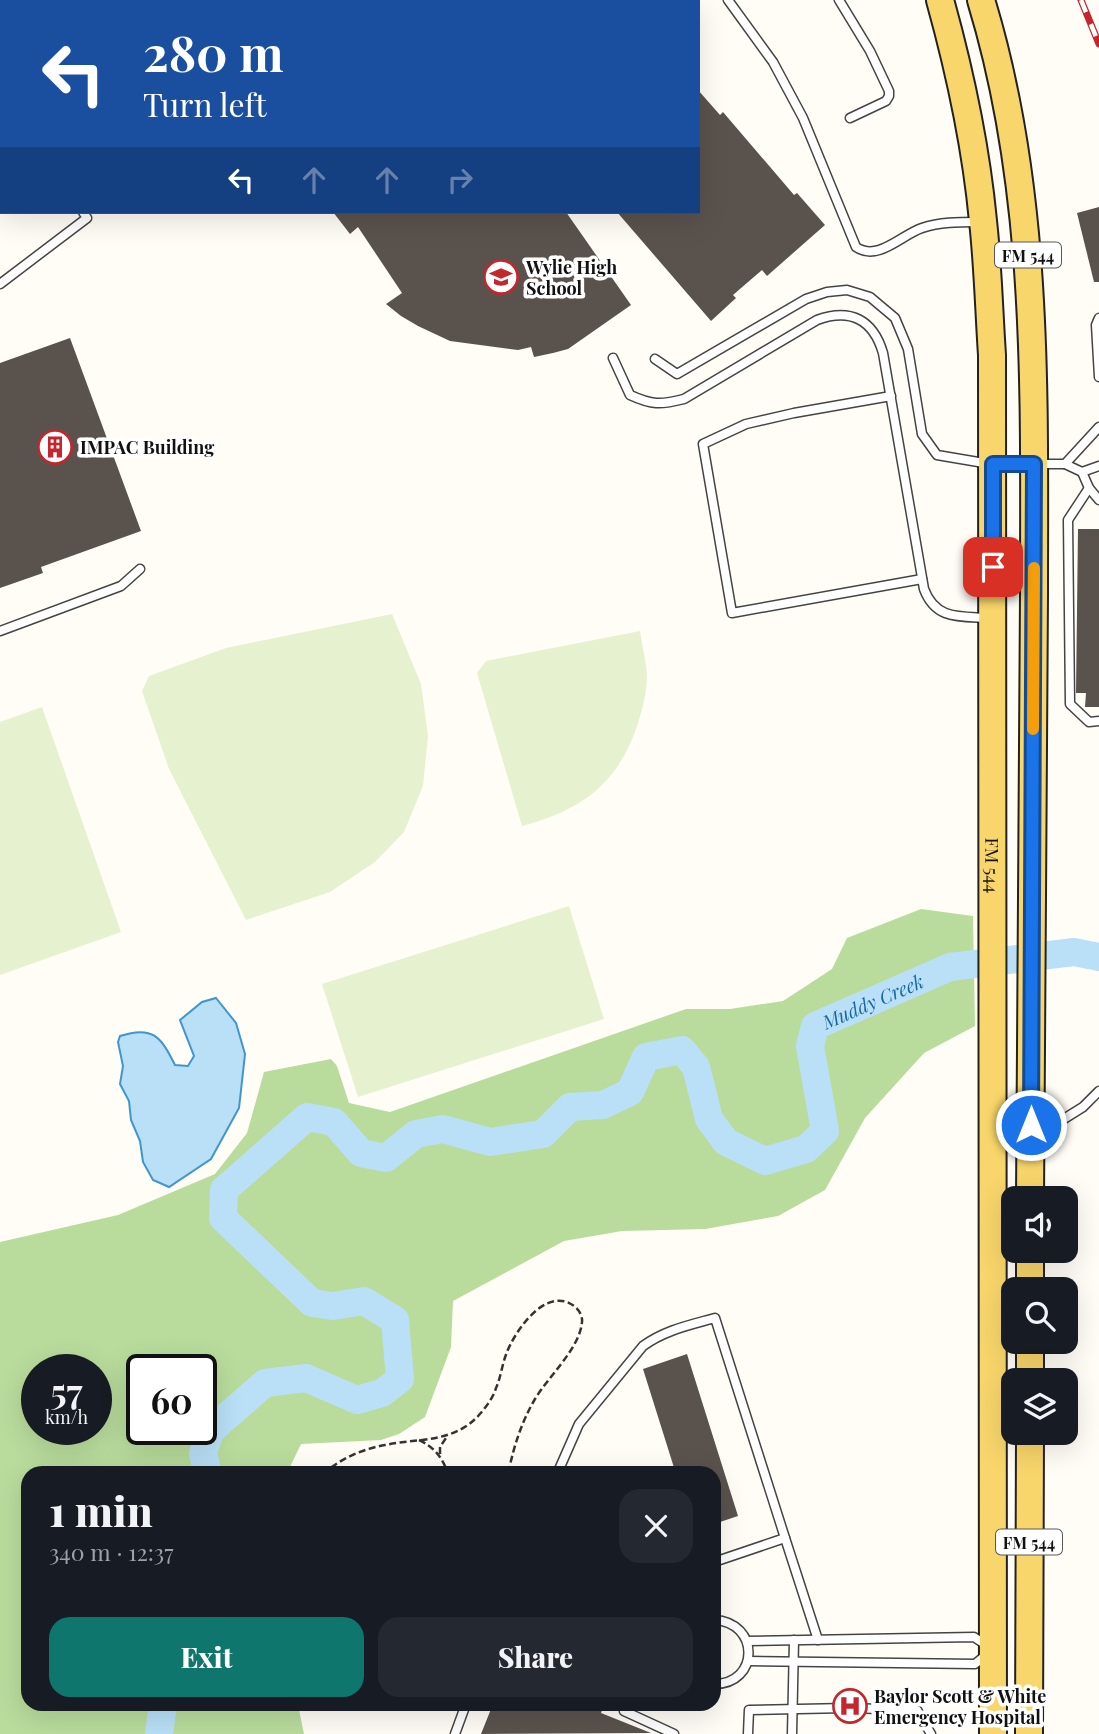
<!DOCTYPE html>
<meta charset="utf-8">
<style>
:root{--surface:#171b24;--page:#242831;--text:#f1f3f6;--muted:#9ea1a6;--accent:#0f766e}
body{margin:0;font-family:"Playfair Display",serif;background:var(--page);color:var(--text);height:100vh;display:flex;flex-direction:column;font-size:26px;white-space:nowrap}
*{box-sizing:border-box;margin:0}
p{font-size:23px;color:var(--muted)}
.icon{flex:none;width:38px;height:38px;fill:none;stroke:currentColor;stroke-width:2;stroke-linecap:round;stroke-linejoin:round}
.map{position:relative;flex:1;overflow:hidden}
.details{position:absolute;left:21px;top:1466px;width:700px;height:245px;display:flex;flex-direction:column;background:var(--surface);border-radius:21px;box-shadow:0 7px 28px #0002}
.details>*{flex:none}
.banner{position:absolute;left:0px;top:0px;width:700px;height:214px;box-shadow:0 7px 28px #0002;background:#1a4fa0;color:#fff;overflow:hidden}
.fabs{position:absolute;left:1001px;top:1186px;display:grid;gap:14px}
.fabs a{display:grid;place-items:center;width:77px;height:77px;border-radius:14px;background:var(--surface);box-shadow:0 7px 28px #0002;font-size:35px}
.speed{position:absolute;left:21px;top:1354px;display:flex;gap:14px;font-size:35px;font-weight:700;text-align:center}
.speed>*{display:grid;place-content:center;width:91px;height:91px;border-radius:50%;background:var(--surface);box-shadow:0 7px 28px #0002;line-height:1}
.speed small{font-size:18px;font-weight:400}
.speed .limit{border:4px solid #111;border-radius:10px;background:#fff;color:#111}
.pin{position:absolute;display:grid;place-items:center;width:60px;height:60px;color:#fff;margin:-30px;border-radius:14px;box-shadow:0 4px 10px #0006}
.me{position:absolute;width:77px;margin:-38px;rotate:0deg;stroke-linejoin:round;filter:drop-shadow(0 0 5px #0008)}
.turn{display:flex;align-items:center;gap:24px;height:147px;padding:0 28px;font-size:32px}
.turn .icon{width:91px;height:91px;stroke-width:2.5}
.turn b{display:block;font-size:49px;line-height:60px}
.lanes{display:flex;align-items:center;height:66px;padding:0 28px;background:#0003;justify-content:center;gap:35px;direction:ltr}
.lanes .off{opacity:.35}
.round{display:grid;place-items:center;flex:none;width:74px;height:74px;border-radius:21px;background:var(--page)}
.headline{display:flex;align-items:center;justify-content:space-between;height:119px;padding:0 28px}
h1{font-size:42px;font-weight:800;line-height:52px}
.primary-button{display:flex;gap:14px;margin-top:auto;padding:14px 28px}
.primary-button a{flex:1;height:80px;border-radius:21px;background:var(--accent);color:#fff;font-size:28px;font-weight:800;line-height:80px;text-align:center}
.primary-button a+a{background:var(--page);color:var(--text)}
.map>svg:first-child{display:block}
</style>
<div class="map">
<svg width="1099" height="1734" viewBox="0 0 1099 1734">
<rect width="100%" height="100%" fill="#fffdf5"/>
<!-- forest -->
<path fill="#b9dc9c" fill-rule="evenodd" d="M921,909L973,916L975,1026L924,1053L865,1118L825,1190L778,1216L705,1229L622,1231L564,1241L453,1301L451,1347L425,1417L399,1434L381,1440L301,1444L287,1473L28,1474V1704L298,1705L304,1734H0V1242L118,1215L215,1174L247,1133L264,1072L331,1059L337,1066L349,1103L390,1112L686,1009H730L783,1001L832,969L847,938ZM37,1370H96V1430H37ZM142,1370H201V1430H142Z"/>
<!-- pitch -->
<g fill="#e6f2cf">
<polygon points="392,614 421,684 428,736 423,786 404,832 375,862 330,892 246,920 169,769 142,691 149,676 226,648"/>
<path d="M640,631C642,645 646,661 647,675C647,690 643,708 638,723C619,783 582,810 522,826L477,673L486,661Z"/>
<polygon points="42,707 121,932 0,975 0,722"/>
<polygon points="569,906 604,1019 358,1097 322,984"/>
</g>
<!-- water -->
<path fill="#b9e0f7" stroke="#3f96cf" stroke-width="2" d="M216,998L236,1023L245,1054L239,1108L211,1159L169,1187L153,1180L143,1162L140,1141L131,1120L129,1101L120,1084L123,1066L118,1042L120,1036C153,1025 161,1037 175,1065L188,1066L194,1056L180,1020L202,1002Z"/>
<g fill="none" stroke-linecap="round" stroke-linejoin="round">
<!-- river -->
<g stroke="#b9e0f7" stroke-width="28">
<path id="s1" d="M208,1474L203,1453L210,1431L265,1383L306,1378L357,1400L382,1393L400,1379L395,1320L364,1301L333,1306L312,1303L223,1218L224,1190L307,1117L334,1122L361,1153L386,1158L416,1134L443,1129L490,1142L543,1134L570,1107L603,1105L630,1092L646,1057L682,1050L696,1067L709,1119L726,1142L765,1161L806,1149L825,1131L810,1046L815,1026L950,967L1074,952L1099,957"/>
<polyline points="159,1734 163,1704"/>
</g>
</g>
<!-- building -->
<g fill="#5a524d">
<polygon points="698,90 720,115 723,112 794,195 797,193 825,225 767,276 762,270 733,295 736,298 711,321 617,212 698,212"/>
<polygon points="1099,207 1099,282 1094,282 1077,213"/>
<polygon points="333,212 566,212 631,305 568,349 553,353 534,357 531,347 518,350 450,341 418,326 401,316 386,304 402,293 358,227 350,234"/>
<polygon points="70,338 141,531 41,567 43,573 0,588 0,363"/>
<polygon points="1078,529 1099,529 1099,707 1085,707 1086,693 1076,693"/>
<polygon points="687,1354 738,1516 714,1524 714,1474 676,1474 643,1369"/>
<polygon points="493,1704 604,1704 601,1713 651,1733 481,1734"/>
</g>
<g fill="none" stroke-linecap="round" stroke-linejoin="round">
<!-- service casing -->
<g stroke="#444" stroke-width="11">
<g id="service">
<path d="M728,0L773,62L803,118L856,247C878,262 901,235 922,228C940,222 958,222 978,222"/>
<polyline points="839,0 870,51 889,91 889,96 886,101 850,118"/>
<polyline points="0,17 2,19"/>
<polyline points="0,83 2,86"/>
<polyline points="0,284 87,218 83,212"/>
<polyline points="1099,318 1096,325 1099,377"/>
<path d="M613,358L630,395C652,405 660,405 684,399L817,320C850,308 873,319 883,353L924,589C936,621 961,616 990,618"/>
<polyline points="655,359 677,374 806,299 827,292 847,290 870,297 895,318 908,349 922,434 937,455 990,464"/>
<polyline points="891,396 794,413 746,424 703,444 732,613 922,579"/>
<polyline points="1037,464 1065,464 1099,427"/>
<polyline points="1065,464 1082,472 1089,488 1099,500"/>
<polyline points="1082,472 1099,466"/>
<polyline points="1089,488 1068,520 1070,704 1089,722 1099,721"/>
<polyline points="0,631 121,586 140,569"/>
<polyline points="1033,1124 1059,1122 1083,1107 1099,1091"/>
<path d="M557,1474L579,1424L643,1346C665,1330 690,1325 715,1318L785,1538L714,1562"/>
<polyline points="785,1538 818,1640"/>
<path d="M714,1620C760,1622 760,1684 714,1684"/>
<polyline points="747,1641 974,1637 986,1645"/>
<polyline points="748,1661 975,1664 986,1655"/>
<polyline points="627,1704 624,1711 674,1734"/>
<polyline points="455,1734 466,1704"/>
<polyline points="748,1734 749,1710 847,1708 917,1710 931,1734"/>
<polyline points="792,1734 794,1640"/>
</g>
</g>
<!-- primary casing -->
<g stroke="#222" stroke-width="30">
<g id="primary">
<path id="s2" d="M940,0C960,72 976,147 983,221C988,266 989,311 992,355L993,1734"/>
<path d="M981,0C1040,193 1034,395 1034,594C1033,796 1031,997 1030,1199"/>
<polyline points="1030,1290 1030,1251"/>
<polyline points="1030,1381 1030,1342"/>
<polyline points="1029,1734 1030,1433"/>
</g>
</g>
<!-- path -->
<g stroke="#333" stroke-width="2.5" stroke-dasharray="7 3.5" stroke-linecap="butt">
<path d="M419,1440C434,1447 443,1458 448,1474"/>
<polyline points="440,1454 440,1447 446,1438"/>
<path d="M323,1474C341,1458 363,1449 385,1445C419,1438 454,1443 479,1415C486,1407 493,1398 496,1388C501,1377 502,1364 507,1352C515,1332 541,1293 567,1302C575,1305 583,1313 582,1322C580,1348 548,1377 535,1399C521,1423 514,1446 508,1474"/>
</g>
<!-- service -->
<use href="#service" stroke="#fff" stroke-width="8"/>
<!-- primary -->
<use href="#primary" stroke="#f9d66b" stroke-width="26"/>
<!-- rail casing -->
<g stroke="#c4262e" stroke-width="7">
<polyline id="rail" points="1081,0 1099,44"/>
</g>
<!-- rail -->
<use href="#rail" stroke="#fff" stroke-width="4.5" stroke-dasharray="13" stroke-linecap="butt"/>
</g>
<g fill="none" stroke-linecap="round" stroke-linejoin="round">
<!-- route casing -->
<g stroke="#114b97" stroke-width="18">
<polyline id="route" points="993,567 993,464 1034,464 1031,1125"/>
</g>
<!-- route -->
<use href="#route" stroke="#1a73e8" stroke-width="12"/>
<!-- slow -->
<polyline stroke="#f59e0b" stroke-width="12" points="1033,729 1034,568"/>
</g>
<!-- icons -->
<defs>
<g id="school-ring" transform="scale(1.75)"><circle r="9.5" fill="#fff" stroke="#c4262e" stroke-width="1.5"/><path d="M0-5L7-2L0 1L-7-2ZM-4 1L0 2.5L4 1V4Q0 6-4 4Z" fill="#c4262e"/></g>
<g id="building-ring" transform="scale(1.75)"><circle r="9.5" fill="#fff" stroke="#c4262e" stroke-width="1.5"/><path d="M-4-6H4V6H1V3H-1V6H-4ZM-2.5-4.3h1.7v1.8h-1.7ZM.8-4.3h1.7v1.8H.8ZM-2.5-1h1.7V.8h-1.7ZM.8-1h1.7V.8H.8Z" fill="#c4262e"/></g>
<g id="hospital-ring" transform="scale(1.75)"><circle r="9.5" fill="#fff" stroke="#c4262e" stroke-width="1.5"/><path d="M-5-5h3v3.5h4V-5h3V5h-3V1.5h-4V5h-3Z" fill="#c4262e"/></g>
</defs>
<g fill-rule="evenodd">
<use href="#school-ring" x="501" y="277"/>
<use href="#building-ring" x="55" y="447"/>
<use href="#hospital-ring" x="850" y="1706"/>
</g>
<g text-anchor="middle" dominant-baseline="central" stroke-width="7" stroke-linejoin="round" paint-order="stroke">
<!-- shield labels -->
<g fill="#fff" stroke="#585858" stroke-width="2">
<rect x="995" y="242.5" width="66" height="25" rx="5"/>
<rect x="996" y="1529.5" width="66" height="25" rx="5"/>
</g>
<g font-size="16" font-weight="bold" fill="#111">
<text x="1028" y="255">FM 544</text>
<text x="1029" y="1542">FM 544</text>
</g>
<!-- poi labels -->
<g font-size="18" font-weight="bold" fill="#111" stroke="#fff" text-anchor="start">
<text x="526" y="267">Wylie High<tspan x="526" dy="21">School</tspan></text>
<text x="80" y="447">IMPAC Building</text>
<text x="874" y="1696">Baylor Scott &amp; White<tspan x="874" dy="21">Emergency Hospital</tspan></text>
</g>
<!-- street labels -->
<g font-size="18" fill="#111" stroke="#fff">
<text stroke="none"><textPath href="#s2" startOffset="870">FM 544</textPath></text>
</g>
<!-- water labels -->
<g font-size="19" font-style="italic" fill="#1768a6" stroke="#fff">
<text stroke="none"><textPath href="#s1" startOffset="1498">Muddy Creek</textPath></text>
</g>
</g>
</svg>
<div class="fabs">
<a><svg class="icon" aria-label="sound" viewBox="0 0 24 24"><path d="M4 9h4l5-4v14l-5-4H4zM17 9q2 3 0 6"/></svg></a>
<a><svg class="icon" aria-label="search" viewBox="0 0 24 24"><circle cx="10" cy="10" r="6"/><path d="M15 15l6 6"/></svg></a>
<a><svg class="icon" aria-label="layers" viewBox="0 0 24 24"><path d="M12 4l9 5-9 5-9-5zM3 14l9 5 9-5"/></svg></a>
</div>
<div class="speed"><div>57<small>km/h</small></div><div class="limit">60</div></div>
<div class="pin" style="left:993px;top:567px;background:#d93025"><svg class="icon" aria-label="arrive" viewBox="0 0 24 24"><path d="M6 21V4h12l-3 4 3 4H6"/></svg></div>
<svg class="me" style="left:1031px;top:1125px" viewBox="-20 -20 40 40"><circle r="17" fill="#1a73e8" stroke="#fff" stroke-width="3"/><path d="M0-11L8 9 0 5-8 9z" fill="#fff"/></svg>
<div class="banner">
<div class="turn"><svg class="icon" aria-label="left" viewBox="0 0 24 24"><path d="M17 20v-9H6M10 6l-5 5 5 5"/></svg><div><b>280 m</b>Turn left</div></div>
<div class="lanes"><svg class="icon" aria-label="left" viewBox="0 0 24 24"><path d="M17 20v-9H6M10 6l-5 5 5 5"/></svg><svg class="icon off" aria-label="ahead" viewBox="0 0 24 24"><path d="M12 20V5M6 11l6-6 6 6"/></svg><svg class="icon off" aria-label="ahead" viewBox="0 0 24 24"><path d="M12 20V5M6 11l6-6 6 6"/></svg><svg class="icon off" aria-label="right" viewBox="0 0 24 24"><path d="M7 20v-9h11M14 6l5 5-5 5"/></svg></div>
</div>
<section class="details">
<div class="headline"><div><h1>1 min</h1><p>340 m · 12:37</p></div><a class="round"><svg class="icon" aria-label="close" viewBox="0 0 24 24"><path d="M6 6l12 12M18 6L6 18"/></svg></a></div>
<div class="primary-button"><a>Exit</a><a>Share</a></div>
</section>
</div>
